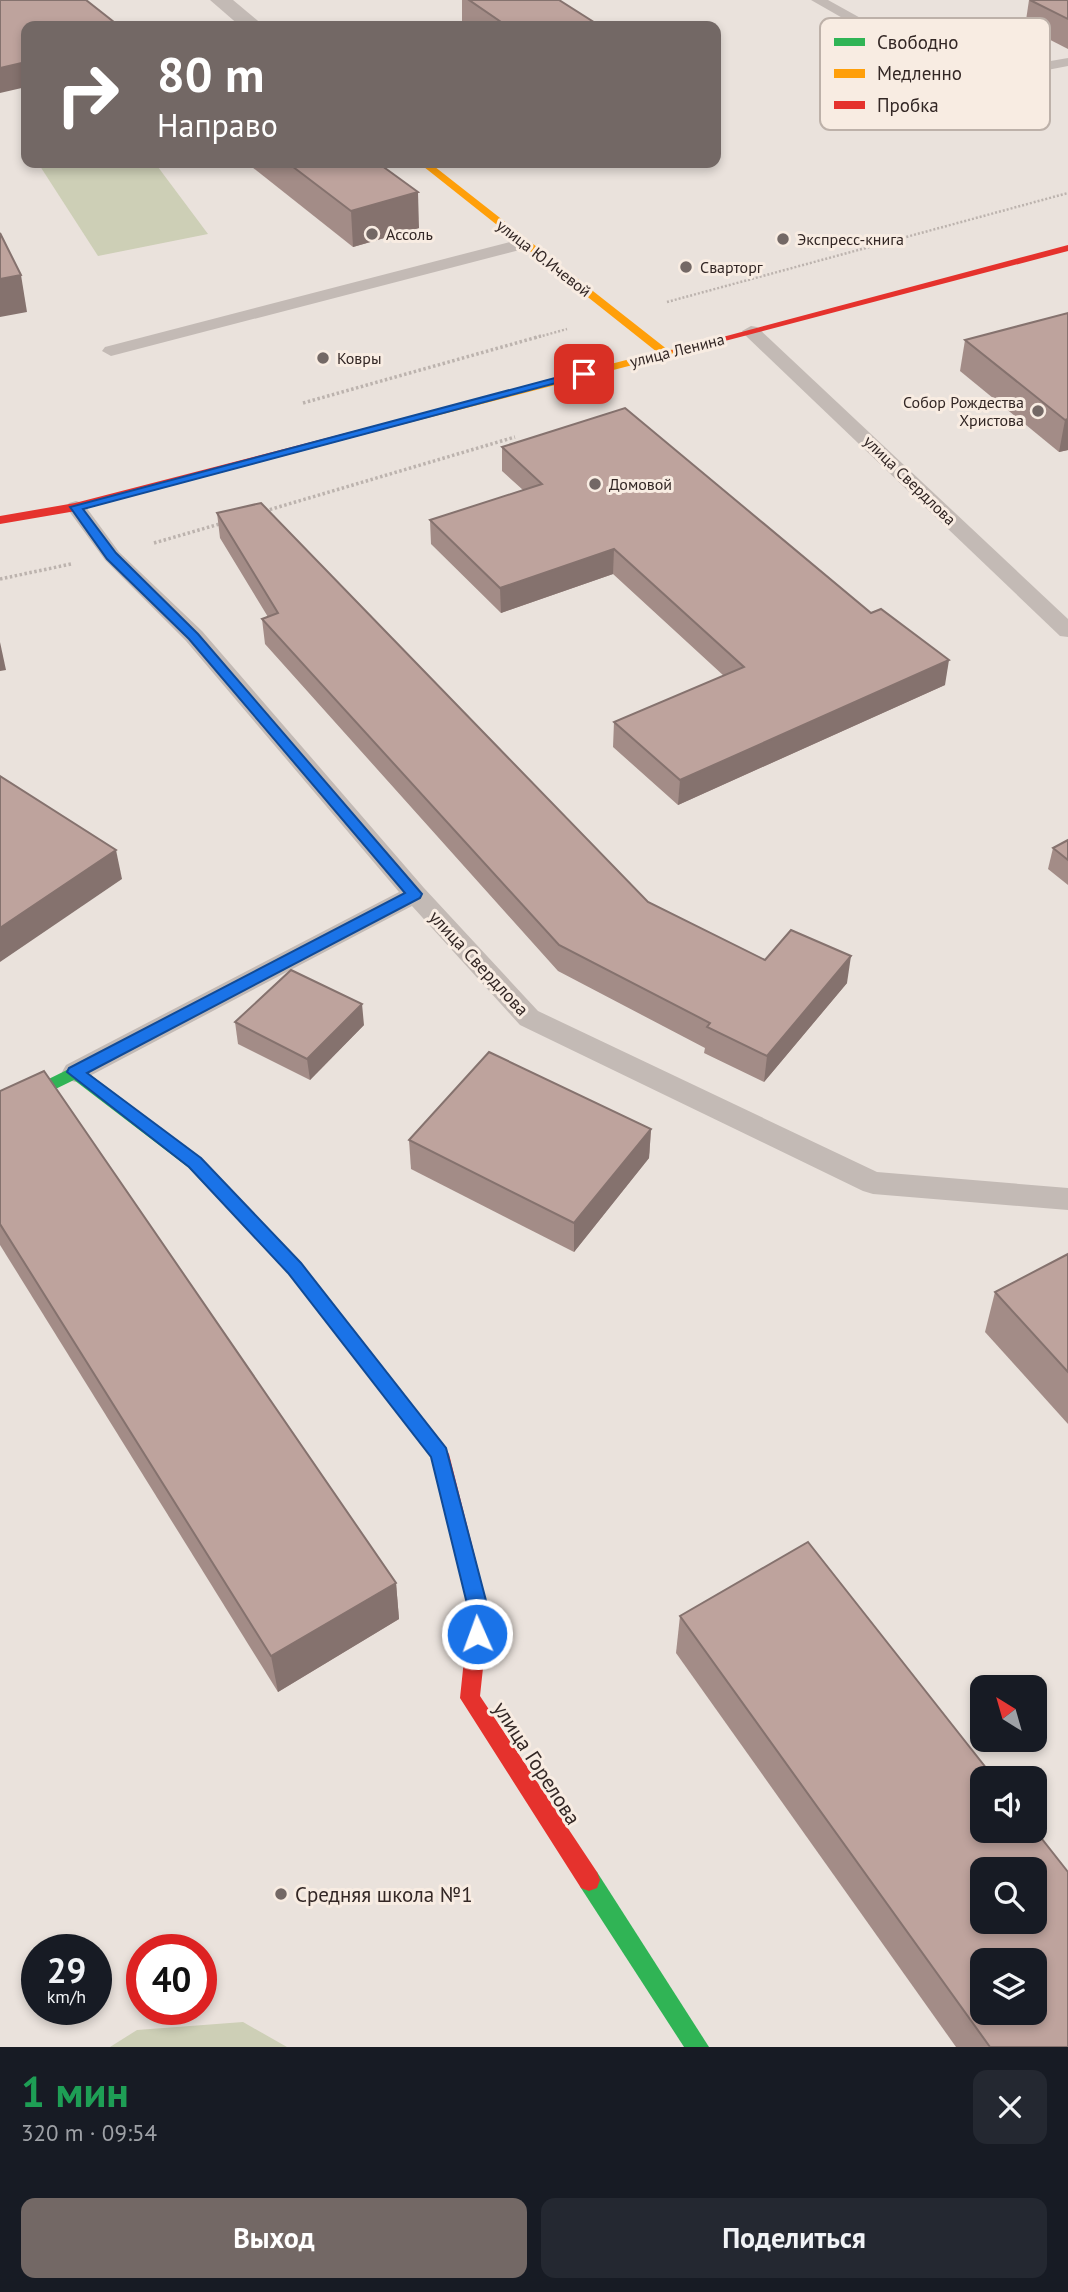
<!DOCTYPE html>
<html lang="ru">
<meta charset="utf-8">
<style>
:root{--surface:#171b24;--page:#242831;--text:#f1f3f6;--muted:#9ea1a6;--accent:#736865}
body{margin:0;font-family:"PT Sans",sans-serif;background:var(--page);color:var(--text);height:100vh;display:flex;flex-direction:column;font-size:26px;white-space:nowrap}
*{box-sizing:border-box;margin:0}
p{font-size:23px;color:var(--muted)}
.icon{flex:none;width:38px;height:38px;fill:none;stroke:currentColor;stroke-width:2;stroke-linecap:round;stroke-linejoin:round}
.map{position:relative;height:2047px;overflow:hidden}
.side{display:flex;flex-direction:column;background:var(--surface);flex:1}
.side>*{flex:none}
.hud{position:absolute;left:21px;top:21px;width:700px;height:147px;border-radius:14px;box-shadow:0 4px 10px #0003;background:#736865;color:#fff;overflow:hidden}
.needle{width:46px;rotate:323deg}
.tools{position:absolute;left:970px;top:1675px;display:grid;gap:14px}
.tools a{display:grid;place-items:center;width:77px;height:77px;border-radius:14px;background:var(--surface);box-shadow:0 4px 10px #0003;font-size:35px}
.speed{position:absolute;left:21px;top:1934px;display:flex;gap:14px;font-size:35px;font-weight:700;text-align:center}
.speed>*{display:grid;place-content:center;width:91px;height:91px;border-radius:50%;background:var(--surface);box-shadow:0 4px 10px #0003;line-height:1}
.speed small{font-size:18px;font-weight:400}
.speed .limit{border:10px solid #d22;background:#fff;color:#111}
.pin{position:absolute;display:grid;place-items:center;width:60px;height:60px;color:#fff;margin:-30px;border-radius:14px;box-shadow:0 4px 10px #0006}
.me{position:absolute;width:77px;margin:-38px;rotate:358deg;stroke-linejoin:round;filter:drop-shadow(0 0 5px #0008)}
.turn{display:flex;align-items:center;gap:24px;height:147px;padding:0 21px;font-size:32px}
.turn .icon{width:91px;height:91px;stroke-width:2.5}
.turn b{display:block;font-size:49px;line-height:60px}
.round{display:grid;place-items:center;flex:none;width:74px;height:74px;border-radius:14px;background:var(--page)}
.headline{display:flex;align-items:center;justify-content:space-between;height:119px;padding:0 21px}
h1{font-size:42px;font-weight:700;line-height:52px;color:#1e9e55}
.action{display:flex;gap:14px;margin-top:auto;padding:14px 21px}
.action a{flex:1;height:80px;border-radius:14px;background:var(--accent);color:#fff;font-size:28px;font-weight:700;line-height:80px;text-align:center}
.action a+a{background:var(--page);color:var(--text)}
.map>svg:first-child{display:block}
</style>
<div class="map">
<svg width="1068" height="2047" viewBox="0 0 1068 2047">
<rect width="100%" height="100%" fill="#eae2dc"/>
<!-- green -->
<g fill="#cdcfb6">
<polygon points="38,163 155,163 208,234 98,256"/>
<polygon points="243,2022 287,2047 110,2047 137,2030"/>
</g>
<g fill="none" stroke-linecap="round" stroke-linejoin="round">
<!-- path-far1 -->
<g stroke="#bcb3ae" stroke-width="2.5" stroke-dasharray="2 2" stroke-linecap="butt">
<polyline points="667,302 1068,193"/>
<polyline points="535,338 567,329"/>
</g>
<!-- path -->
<g stroke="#bcb3ae" stroke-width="3.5" stroke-dasharray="2.5 2.5" stroke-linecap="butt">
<polyline points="303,403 541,336"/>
<polyline points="265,511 515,437"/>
<polyline points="154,543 223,523"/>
<polyline points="0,579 71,564"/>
</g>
<!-- lane -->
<g fill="#c3bab5" fill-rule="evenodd">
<polygon points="811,0 828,0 965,76 1068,58 1068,66 963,86 958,84"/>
<polygon points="525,238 533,243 531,247 111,356 102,351 105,347"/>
<polygon points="751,326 757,327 1068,619 1068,637 1060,636 745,335 742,331"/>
<polygon points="76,501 83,503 119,552 202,631 424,888 538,1011 877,1172 1068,1188 1068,1210 873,1194 863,1191 520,1025 412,906 84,1079 75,1082 66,1079 62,1072 66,1065 399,892 186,641 105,560 66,507 69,503"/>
</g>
<!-- street -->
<polygon fill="#c3bab5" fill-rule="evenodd" points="210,0 233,0 264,26 240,26"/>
<!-- fast -->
<g fill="#30b455" fill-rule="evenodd">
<polygon points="75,1066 81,1068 201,1158 301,1263 368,1350 371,1355 368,1360 362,1363 356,1360 289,1273 189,1168 74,1080 0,1116 0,1103"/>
<polygon points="589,1869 597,1872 709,2047 684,2047 581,1888 578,1880 581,1872"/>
</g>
<!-- slow -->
<polygon fill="#ff9f0a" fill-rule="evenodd" points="419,163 430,163 668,350 679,349 679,353 381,430 373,430 373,426 657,352"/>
<!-- jam -->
<g fill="#e5322d" fill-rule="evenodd">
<polygon points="1068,245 1068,251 679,353 670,351"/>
<polygon points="377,425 383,428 381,430 76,511 0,524 0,516 75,503"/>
<polygon points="362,1347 368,1350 449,1454 489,1612 480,1696 597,1872 600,1880 597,1888 589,1891 581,1888 460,1698 469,1612 431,1457 356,1360 353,1355 356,1350"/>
</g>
</g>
<!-- wall -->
<g fill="#a38c87">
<polygon points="462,0 559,0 600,26 462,26"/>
<polygon points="1029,0 1068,0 1068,49 1025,27"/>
<polygon points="247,163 378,163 419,228 353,247"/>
<polygon points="1068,313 1068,450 1059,452 960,371 965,340"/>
<polygon points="502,447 945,685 678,805 613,747 614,722 724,676 613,574 501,613 431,544 430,520 523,490 502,471"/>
<polygon points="217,513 648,902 765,960 847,983 764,1082 704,1053 705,1048 558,971 265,644 262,619 268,617 220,538"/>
<polygon points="1068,840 1068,885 1048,869 1053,848"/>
<polygon points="235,1022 364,1025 310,1080 238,1044"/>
<polygon points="0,1091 396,1583 399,1619 278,1692 0,1245"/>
<polygon points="651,1129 649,1158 574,1252 411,1169 409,1140"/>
<polygon points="1068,1254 1068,1424 985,1332 995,1292"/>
<polygon points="680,1616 1068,2047 956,2047 676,1653"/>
</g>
<!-- shaded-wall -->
<g fill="#85726e">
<polygon points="26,62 26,87 0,93 0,68"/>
<polygon points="418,192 419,228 353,247 351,211"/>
<polygon points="21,275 27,312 0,317 0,279"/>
<polygon points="1068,419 1068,450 1059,452 1065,420"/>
<polygon points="614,549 613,574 501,613 500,588"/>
<polygon points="0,642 6,670 0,671"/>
<polygon points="949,660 945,685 678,805 680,780"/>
<polygon points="116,850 122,879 0,962 0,928"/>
<polygon points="851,956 847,983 764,1082 767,1056"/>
<polygon points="362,1004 364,1025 310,1080 307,1059"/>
<polygon points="651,1129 649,1158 574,1252 574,1223"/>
<polygon points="396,1583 399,1619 278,1692 271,1656"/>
</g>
<!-- building -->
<g fill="#bea39d" stroke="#85726e" stroke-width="2" fill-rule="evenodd">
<polygon points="0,0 86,0 119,26 26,26 26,62 0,68"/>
<polygon points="469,0 559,0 600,26 507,26"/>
<polygon points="1030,0 1068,0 1068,19"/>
<polygon points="288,163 378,163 418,192 351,211"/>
<polygon points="0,233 21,275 0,279"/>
<polygon points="1068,313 1068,419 1065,420 965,340"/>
<polygon points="625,408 871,613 881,609 949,660 680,780 614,722 744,667 614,549 500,588 430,520 542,484 502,447"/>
<polygon points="261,503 648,902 765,960 791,930 851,956 767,1056 707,1027 710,1023 559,945 262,619 278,613 217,513"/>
<polygon points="0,776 116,850 0,928"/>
<polygon points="1068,840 1068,860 1053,848"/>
<polygon points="291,970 362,1004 307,1059 235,1022"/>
<polygon points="489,1052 651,1129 574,1223 409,1140"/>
<polygon points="44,1071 396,1583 271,1656 0,1224 0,1091"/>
<polygon points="1068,1254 1068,1372 995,1292"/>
<path d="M808,1542L994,1778H982V1830H1034V1829L1068,1872V2047H990L680,1616ZM982,1869H1034V1922H982ZM982,1960H1034V2012H982Z"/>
</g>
<!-- route -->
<polygon fill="#1a73e8" stroke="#114b97" stroke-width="2" points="581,371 590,374 83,509 116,553 198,634 422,894 420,898 87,1073 201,1158 301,1263 446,1448 489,1612 484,1640 477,1643 469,1640 466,1634 469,1612 431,1457 288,1273 189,1167 67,1072 69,1068 405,893 189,639 107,559 70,507"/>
<!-- markers -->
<g fill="#736865" stroke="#f8ece2" stroke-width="2.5">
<circle cx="372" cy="234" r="7"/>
<circle cx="783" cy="239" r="7"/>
<circle cx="686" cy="267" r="7"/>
<circle cx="323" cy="358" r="7"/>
<circle cx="1038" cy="411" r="7"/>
<circle cx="595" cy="484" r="7"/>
<circle cx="281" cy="1894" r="7"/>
</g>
<g text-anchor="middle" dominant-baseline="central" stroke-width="6" stroke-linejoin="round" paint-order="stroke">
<!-- far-poi labels -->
<g font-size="16" fill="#332725" stroke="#f8ece2" text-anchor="start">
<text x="386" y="234">Ассоль</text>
<text x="797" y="239">Экспресс-книга</text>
<text x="700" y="267">Сварторг</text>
<text x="337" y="358">Ковры</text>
<text x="1024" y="402" text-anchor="end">Собор Рождества<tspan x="1024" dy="18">Христова</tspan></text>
<text x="609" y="484">Домовой</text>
</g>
<!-- far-street labels -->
<g font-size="16" fill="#332725" stroke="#f8ece2">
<text transform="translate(544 258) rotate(38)">улица Ю.Ичевой</text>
<text transform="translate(677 350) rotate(-14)">улица Ленина</text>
<text transform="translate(910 480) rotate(44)">улица Свердлова</text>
</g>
<!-- street labels -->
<g font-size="18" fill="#332725" stroke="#f8ece2">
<text transform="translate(479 963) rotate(47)">улица Свердлова</text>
</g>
<!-- near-street labels -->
<g font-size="21" fill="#332725" stroke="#f8ece2">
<text transform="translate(537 1763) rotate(57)">улица Горелова</text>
</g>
<!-- near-poi labels -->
<g font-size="21" fill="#332725" stroke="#f8ece2" text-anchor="start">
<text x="295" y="1894">Средняя школа №1</text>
</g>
</g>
<!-- legend -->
<rect x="820" y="18" width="230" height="112" rx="10" fill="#f8ece2" stroke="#bdb1a9" stroke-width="2"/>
<rect x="834" y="38" width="31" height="8" fill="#30b455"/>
<rect x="834" y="69" width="31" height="9" fill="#ff9f0a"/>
<rect x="834" y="101" width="31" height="8" fill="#e5322d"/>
<g font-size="19" fill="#332725">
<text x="877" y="49">Свободно</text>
<text x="877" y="80">Медленно</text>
<text x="877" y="112">Пробка</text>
</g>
</svg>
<div class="tools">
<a><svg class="needle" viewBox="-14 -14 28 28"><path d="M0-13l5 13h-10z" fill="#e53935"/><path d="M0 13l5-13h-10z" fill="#9ea1a6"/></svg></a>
<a><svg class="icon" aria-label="sound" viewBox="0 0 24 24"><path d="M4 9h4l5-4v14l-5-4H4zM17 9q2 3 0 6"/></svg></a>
<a><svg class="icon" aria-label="search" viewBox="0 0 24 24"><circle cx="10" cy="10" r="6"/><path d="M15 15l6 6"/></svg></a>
<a><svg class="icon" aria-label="layers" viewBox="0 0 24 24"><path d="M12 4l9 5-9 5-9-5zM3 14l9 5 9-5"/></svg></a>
</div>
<div class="speed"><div>29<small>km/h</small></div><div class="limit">40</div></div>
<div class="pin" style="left:584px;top:374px;background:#d93025"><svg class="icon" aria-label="arrive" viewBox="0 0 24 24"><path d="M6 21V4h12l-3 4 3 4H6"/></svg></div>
<svg class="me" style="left:477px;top:1634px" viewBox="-20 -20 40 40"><circle r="17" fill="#1a73e8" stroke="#fff" stroke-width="3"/><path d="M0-11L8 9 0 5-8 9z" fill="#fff"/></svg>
<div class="hud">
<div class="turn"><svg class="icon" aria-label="right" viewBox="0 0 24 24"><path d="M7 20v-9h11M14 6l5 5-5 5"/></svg><div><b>80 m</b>Направо</div></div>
</div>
</div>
<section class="side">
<div class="headline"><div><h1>1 мин</h1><p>320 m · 09:54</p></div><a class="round"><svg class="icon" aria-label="close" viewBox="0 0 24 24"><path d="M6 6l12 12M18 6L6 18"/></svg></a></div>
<div class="action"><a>Выход</a><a>Поделиться</a></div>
</section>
